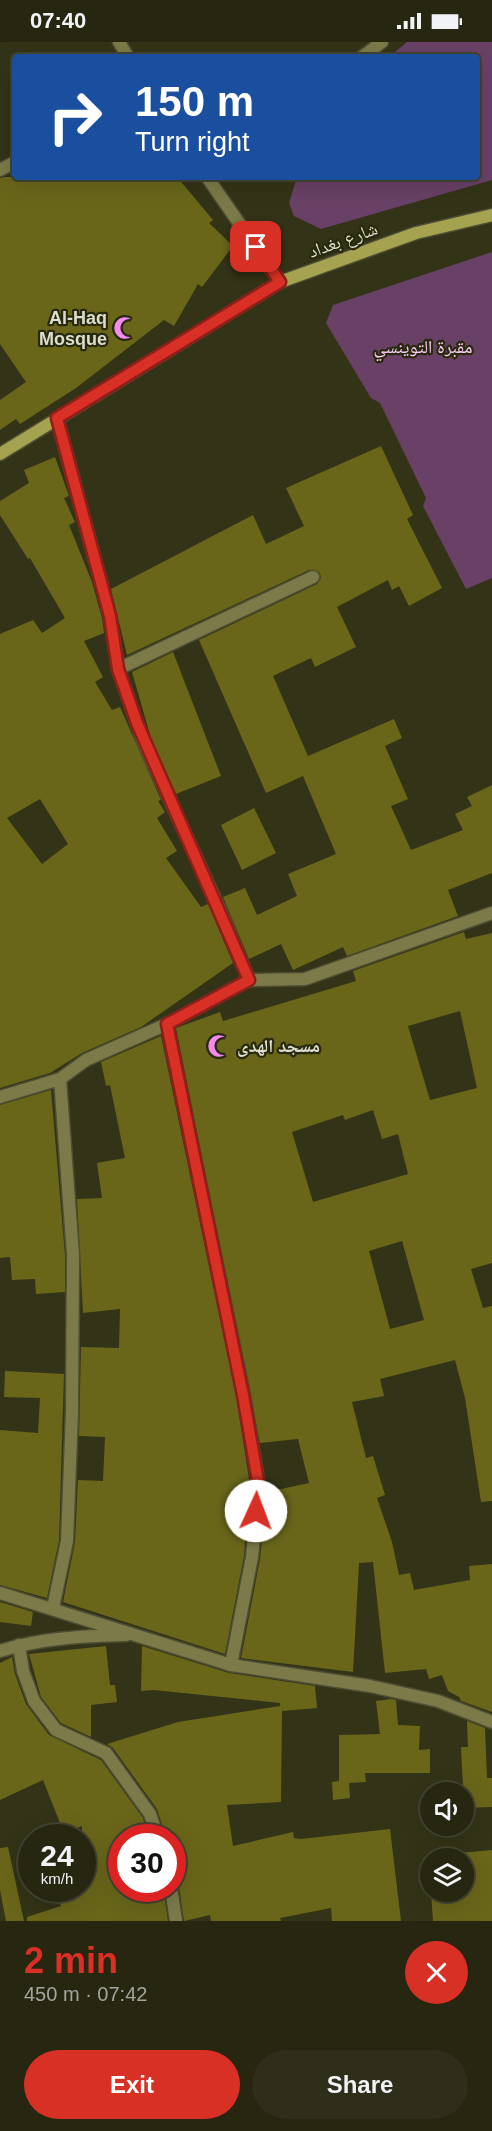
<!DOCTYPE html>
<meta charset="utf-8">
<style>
:root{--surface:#262611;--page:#2e2e1a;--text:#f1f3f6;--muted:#a4a59f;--line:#424331;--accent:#d93025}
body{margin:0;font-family:Helvetica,"Noto Naskh Arabic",sans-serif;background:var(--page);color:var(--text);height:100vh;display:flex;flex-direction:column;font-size:22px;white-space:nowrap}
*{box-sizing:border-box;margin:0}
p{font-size:20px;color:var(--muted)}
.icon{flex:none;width:33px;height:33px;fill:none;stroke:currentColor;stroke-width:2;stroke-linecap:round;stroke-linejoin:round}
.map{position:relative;height:1879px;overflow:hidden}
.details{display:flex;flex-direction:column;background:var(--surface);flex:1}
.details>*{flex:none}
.hud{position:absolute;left:12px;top:12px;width:468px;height:126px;border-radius:6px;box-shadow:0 6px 24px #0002,0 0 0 2px var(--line);background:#1a4fa0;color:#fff;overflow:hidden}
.controls{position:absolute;left:420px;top:1740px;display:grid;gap:12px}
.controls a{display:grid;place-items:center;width:54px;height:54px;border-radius:50%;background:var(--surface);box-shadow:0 6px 24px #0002,0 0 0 2px var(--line);font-size:30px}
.speed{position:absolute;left:18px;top:1782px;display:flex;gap:12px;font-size:30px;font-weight:700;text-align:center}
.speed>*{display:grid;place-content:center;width:78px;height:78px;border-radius:50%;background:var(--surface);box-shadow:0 6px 24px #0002,0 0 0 2px var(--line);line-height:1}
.speed small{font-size:15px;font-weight:400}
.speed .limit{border:9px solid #d22;background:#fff;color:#111}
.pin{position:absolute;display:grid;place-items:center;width:51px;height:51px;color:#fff;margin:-26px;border-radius:12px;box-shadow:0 3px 9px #0006}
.me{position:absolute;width:66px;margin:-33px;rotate:2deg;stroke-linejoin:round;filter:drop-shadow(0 0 4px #0008)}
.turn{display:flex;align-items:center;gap:21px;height:126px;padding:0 24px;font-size:27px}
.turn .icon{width:78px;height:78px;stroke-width:2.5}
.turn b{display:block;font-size:42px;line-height:51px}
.round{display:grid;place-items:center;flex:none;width:63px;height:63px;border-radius:32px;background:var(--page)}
.summary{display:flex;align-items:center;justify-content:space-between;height:102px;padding:0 24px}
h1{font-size:36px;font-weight:600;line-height:45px;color:var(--accent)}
.cta{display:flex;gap:12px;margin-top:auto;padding:12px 24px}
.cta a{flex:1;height:69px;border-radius:36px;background:var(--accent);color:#fff;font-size:24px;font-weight:600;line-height:69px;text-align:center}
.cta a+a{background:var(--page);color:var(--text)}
.status{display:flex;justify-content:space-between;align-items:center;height:42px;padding:0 30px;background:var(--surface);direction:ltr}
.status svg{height:16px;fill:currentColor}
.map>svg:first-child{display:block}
</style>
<div class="status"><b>07:40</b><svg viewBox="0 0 49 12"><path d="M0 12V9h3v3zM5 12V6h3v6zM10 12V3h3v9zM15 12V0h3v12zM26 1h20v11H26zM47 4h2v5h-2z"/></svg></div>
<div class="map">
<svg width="492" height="1879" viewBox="0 0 492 1879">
<rect width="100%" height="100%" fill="#333317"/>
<!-- green -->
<g fill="#694166">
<polygon points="407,0 492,0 492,138 321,187 294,174 289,161 297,135 477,135 477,15 389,15"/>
<polygon points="492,210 492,536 466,547 423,464 426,456 380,361 371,356 326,281 333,263"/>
</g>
<!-- building -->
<g fill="#69661a" fill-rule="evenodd">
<polygon points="4,135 177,135 213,178 209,181 233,204 202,245 198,242 174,284 164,278 76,346 20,382 16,377 0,388 0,358 26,340 0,302 0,136"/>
<polygon points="381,404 413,473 407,477 442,546 409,564 399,544 392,548 388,538 337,565 356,605 315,625 311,616 273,634 308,714 394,677 402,696 385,704 408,757 391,764 411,808 463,788 455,772 472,764 467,755 492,743 492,831 448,848 458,874 347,914 343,905 293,928 281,902 249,917 223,855 245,846 257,873 297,854 288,832 336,812 303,734 266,751 199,598 317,542 321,536 320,531 309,528 127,613 111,547 253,473 266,502 304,484 286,446"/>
<path d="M55,415L69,454L64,456L75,480L69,483L92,540L102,576L104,591L84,599L103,635L95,640L112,668L120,665L161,758L158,759L165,770L157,776L177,809L166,816L201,865L208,862L233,921L141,985L82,1011L50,1031L0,1046V592L33,578L42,591L65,576L30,516L28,517L0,473V459L29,441L24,428ZM40,757L68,802L42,822L7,776Z"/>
<polygon points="173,610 221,734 176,752 151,696 132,630"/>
<polygon points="254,766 276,811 242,828 221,783"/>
<path d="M464,890L466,897L492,891V1221L471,1227L483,1266L492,1264V1459L481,1460L465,1356L455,1318L380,1337L384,1354L352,1360L366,1416L373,1414L385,1453L377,1456L392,1500L399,1533L410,1531L414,1548L470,1538L469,1524L492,1522V1670L461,1659L459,1655L448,1649L442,1633L429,1637L426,1627L385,1631L373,1520L359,1521L353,1630L241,1616L260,1517L267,1450L309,1441L298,1397L260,1401L176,986L220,970L223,979L356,939L353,929ZM460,969L477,1046L430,1058L408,984ZM373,1068L382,1097L398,1092L408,1132L313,1160L292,1090L343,1073L345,1078ZM402,1199L424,1278L390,1287L369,1209Z"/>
<polygon points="161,994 236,1354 249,1437 244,1514 225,1612 63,1560 75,1500 78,1438 103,1439 105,1395 79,1394 81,1305 119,1306 120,1267 83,1271 77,1157 102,1156 97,1121 125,1116 110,1043 106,1044 101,1020"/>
<polygon points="51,1048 65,1213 65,1250 36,1252 35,1237 12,1238 10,1215 0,1216 0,1063"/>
<polygon points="5,1329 64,1332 59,1498 47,1556 0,1543 0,1388 38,1391 40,1356 4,1355"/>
<polygon points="0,1560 33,1570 31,1584 0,1580"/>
<polygon points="106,1604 110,1643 115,1643 117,1660 91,1663 91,1695 61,1681 41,1655 29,1612"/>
<polygon points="142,1604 229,1631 315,1644 317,1666 282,1669 281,1760 227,1763 233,1804 293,1790 294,1796 301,1797 390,1787 401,1879 332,1879 331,1866 280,1876 281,1879 211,1879 210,1873 184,1879 179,1845 172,1838 172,1796 166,1796 157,1767 113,1706 107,1702 178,1680 280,1664 280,1661 154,1648 141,1649"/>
<polygon points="12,1615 15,1632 26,1662 49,1693 101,1718 143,1776 149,1796 122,1796 122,1846 163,1846 168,1879 27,1879 27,1875 61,1864 55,1846 82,1846 82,1784 64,1791 43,1738 0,1758 0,1621"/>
<polygon points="391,1657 396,1658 398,1683 420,1684 419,1708 430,1707 430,1731 365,1731 366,1740 349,1741 350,1756 333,1758 332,1740 339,1739 339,1693 380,1692 376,1659"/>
<polygon points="467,1679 485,1686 487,1736 492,1736 492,1765 464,1766 461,1705 468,1705"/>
<polygon points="8,1805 24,1879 6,1879 0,1848 0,1806"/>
<polygon points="492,1808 492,1879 433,1879 431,1850 464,1850 464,1816 430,1816 430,1841 428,1814"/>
</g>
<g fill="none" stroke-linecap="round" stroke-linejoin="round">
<!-- lane casing -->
<g stroke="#4e4e34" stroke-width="15">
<polyline id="lane" points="362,15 382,0"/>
</g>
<!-- street casing -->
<g stroke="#4e4e34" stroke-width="15">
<g id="street">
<polyline points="119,0 128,15"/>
<polyline points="0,128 15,120"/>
<polyline points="207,135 280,240"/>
<polyline points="57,376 110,574 118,627 143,699 221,870 249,938"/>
<polyline points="118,627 313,535"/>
<polyline points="167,982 244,1353 259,1445 252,1515 231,1623"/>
<polyline points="0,1055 60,1037 86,1018 167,982 249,938 305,937 492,871"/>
<polyline points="0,1551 231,1623 370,1644 438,1659 492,1680"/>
<polyline points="53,1566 67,1499 72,1370 73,1213 60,1037"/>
<polyline points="19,1603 23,1629 34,1659 56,1688 106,1711 150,1772 158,1796"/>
<path d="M0,1609C41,1596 84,1594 126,1593"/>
<polyline points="171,1846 176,1879"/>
</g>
</g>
<!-- secondary casing -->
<g stroke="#4e4e34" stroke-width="15">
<polyline id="secondary" points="0,412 280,240 416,191 492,173"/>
</g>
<!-- lane -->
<use href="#lane" stroke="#7b7a48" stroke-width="12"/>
<!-- street -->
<use href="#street" stroke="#7b7a48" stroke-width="12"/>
<!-- secondary -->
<use href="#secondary" stroke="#a5a350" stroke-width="12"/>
</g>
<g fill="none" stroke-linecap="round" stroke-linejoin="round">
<!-- route casing -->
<g stroke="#8d1f18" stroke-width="15">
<polyline id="route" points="256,205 280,240 57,376 110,574 118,627 137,681 249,938 167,982 243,1353 259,1445 256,1469"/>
</g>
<!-- route -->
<use href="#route" stroke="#d93025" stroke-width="10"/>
</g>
<!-- icons -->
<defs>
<g id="mosque-bare" transform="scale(1.8)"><path d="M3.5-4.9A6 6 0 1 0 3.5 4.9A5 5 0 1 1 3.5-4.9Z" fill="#f589ee" stroke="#29290d" stroke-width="2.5" paint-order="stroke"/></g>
</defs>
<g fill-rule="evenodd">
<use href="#mosque-bare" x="125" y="286"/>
<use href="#mosque-bare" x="219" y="1004"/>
</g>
<g text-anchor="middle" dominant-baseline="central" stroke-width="4.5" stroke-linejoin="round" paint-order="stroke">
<!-- street labels -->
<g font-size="18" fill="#dddecd" stroke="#29290d">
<text transform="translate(343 198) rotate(-20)">شارع بغداد</text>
</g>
<!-- poi labels -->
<g font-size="18" font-weight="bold" fill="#dddecd" stroke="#29290d" text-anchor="end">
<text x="107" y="276">Al-Haq<tspan x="107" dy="21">Mosque</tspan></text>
<text x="237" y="1004" text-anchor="start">مسجد الهدى</text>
</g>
<!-- park labels -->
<g font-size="18" fill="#fdcef8" stroke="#29290d">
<text x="423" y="305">مقبرة التوينسي</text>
</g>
</g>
</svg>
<div class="controls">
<a><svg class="icon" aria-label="sound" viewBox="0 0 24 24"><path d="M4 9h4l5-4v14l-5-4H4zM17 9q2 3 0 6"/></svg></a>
<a><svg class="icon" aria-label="layers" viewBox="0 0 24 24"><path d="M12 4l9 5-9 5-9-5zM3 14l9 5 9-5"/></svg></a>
</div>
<div class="speed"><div>24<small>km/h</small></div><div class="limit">30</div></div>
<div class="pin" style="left:256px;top:205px;background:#d93025"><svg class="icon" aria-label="arrive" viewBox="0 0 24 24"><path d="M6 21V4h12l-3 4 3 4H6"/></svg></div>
<svg class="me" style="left:256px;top:1469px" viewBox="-20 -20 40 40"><circle r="19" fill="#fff"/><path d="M0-13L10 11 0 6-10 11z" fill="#d93025"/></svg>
<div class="hud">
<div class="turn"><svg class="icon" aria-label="right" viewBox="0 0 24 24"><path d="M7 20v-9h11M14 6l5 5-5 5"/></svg><div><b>150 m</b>Turn right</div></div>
</div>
</div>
<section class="details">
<div class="summary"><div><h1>2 min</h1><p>450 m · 07:42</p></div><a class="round" style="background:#d93025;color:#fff"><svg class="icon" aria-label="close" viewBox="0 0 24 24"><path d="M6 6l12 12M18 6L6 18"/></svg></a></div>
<div class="cta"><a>Exit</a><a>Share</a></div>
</section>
